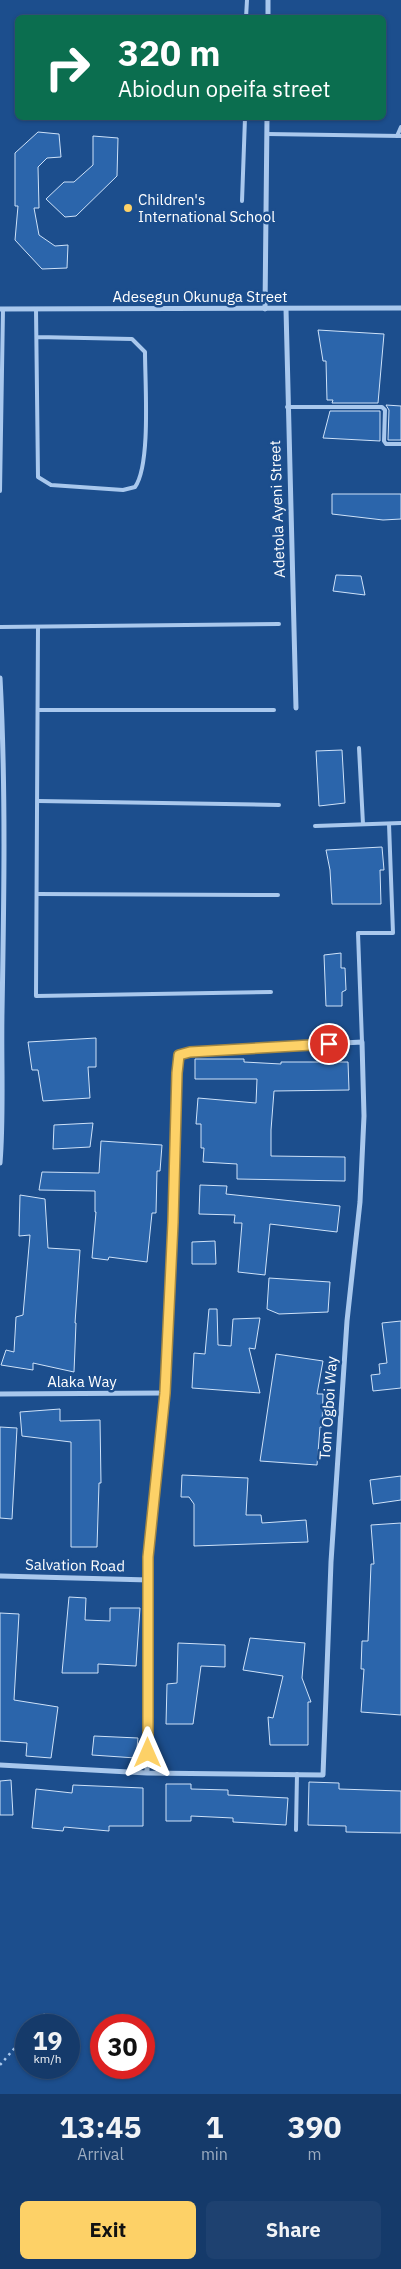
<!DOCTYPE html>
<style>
:root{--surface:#153a6a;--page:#1e4170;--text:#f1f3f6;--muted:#9dadc1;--line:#34547e;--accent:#fdd167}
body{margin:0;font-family:"IBM Plex Sans",sans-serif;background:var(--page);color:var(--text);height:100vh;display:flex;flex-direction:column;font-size:19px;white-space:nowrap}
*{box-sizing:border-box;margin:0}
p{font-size:16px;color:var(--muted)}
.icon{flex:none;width:28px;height:28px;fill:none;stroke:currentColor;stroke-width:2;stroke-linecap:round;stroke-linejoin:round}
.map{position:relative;height:2094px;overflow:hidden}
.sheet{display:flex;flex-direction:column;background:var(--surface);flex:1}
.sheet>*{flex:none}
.guide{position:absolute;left:15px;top:15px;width:371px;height:105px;border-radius:8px;box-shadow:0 1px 4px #0004,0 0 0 1px var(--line);background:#0b6e4f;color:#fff;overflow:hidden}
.speed{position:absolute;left:15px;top:2014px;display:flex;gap:10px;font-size:25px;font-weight:700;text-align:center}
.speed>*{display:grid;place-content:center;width:65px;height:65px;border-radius:50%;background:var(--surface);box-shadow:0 1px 4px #0004,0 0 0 1px var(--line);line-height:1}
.speed small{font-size:12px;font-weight:400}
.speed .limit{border:8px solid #d22;background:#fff;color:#111}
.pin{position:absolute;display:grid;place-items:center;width:42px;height:42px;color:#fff;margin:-21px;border:2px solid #fff;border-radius:50%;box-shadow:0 1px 5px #0007}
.me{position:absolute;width:55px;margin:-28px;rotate:0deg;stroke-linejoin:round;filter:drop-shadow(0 0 4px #0008)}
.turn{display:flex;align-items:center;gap:18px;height:105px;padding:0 20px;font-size:22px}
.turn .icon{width:65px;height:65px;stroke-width:2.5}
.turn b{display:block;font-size:35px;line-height:42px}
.eta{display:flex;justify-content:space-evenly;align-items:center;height:85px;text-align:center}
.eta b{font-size:30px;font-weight:700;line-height:35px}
.primary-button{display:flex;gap:10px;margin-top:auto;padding:10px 20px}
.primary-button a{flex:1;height:58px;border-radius:8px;background:var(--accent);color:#111;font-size:20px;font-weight:700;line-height:58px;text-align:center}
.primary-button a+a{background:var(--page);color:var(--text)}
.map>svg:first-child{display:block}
</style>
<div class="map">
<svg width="401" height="2094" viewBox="0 0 401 2094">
<rect width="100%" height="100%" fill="#1c4e8d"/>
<!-- building -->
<g fill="#2b65ab" stroke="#cee2f9">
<polygon points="38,132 59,134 61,157 47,158 38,167 39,208 34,208 39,235 55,246 68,245 67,268 42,269 15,240 18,206 15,206 15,153"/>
<polygon points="93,136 118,138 117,176 76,216 65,217 46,199 64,182 74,182 93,165"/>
<polygon points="318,330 384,334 378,403 332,403 333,400 327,400 326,361 323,361"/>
<polygon points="386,405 401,406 401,440 388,440 389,410"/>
<polygon points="330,411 380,411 380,441 323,438"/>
<polygon points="332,494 401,494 401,519 383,520 332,514"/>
<polygon points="336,575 361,576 365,595 333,591"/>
<polygon points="342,750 345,803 319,806 316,751"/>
<polygon points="382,847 384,870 380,870 381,904 332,904 330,870 326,850"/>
<polygon points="341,953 341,968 345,968 346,990 342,992 342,1006 326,1006 324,955"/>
<polygon points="96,1038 96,1067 88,1067 90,1098 43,1101 38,1070 32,1070 28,1042"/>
<polygon points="195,1059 244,1059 244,1062 281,1064 281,1062 348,1062 349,1090 274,1091 271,1130 271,1156 345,1157 345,1181 237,1179 237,1164 203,1162 204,1148 201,1148 201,1124 196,1124 198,1098 256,1103 257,1079 195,1079"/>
<polygon points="93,1123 90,1147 53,1149 54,1125"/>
<polygon points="101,1141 162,1145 160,1171 157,1171 156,1213 152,1213 147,1262 109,1257 108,1260 92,1258 96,1212 95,1212 95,1191 39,1190 42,1172 99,1173"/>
<polygon points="200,1185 227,1186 226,1194 340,1206 337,1232 270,1224 265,1275 238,1272 242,1223 234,1223 235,1215 199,1214"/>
<polygon points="20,1195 45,1199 48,1248 80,1250 75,1323 76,1323 74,1372 33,1363 33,1370 1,1365 6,1350 14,1352 16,1317 23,1315 30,1235 19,1236"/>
<polygon points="215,1241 216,1264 192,1264 192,1242"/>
<polygon points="269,1278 330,1282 328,1312 279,1314 267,1309"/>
<polygon points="209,1309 217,1309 218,1345 231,1346 233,1319 260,1318 255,1349 249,1348 260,1393 192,1388 194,1353 205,1354"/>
<polygon points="401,1321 401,1388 373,1391 371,1375 380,1374 379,1364 387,1363 382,1323"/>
<polygon points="276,1354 323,1361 317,1394 323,1394 322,1427 320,1427 317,1465 260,1461"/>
<polygon points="60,1409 60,1421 100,1420 101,1483 99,1483 97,1547 71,1547 71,1442 22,1436 20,1412"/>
<polygon points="0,1427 17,1428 12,1519 0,1518"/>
<polygon points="182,1475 248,1478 246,1515 261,1515 262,1523 306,1520 308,1542 194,1546 194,1504 189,1497 181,1497"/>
<polygon points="401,1476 401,1500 373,1504 370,1480"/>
<polygon points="401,1523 401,1715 361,1712 364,1669 361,1669 362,1641 368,1641 371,1564 374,1564 371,1525"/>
<polygon points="69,1597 86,1598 85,1620 110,1621 110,1608 140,1608 136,1666 98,1664 98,1673 62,1673"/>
<polygon points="0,1613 19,1614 14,1700 58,1707 51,1758 26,1756 27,1743 0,1741"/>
<polygon points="250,1638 305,1643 302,1678 311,1702 308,1702 308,1745 270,1745 268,1717 273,1718 283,1676 243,1670"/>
<polygon points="178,1643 225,1645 225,1667 201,1666 193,1724 166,1724 167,1684 177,1683"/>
<polygon points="94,1736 138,1738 136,1758 92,1755"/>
<polygon points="11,1780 13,1815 0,1815 0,1781"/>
<polygon points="309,1782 339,1783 339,1789 401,1791 401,1833 346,1832 346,1826 308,1825"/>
<polygon points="166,1784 191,1784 191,1789 228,1790 228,1795 288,1798 286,1825 233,1822 233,1818 191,1816 191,1821 166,1821"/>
<polygon points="73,1785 143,1788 143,1826 109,1826 109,1831 64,1827 63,1831 32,1828 36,1789 72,1793"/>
</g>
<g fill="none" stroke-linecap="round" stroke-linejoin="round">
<!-- path -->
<g stroke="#a9c8ed" stroke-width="2.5" stroke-dasharray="2.5 4" stroke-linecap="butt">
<polyline points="35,2025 45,2014"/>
<polyline points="0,2065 26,2035"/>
</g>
<!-- service -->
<g stroke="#a9c8ed" stroke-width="4">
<polyline points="246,18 247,0"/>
<polyline points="267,134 401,136"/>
<polyline points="397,136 401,127"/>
<polyline points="242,201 245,118"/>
<path d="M36,309L38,477L51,485L123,490L135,487C151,465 145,383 145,352L132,339L37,337"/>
<polyline points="287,407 382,407 385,410 384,441 386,444 401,444"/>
<polyline points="0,491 3,309"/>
<polyline points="0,627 279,624"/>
<polyline points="38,627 36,996 271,992"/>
<polyline points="39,710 274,710"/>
<polyline points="359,748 363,824"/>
<polyline points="38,801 279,805"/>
<polyline points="315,826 401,823"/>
<polyline points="37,894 278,895"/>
<polyline points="362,1042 358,933 393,933 389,824"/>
<polyline points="296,1830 297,1774"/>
</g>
<!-- minor -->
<g stroke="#a9c8ed" stroke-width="5">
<polyline points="268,18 268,0"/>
<polyline points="0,309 401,308"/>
<polyline points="265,309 267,118"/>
<polyline points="286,309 296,708"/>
<path d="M0,678C6,789 4,900 2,1012C1,1062 4,1113 0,1163"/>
<polyline points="0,1394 165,1393"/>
<polyline points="0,1576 149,1580"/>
<polyline points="0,1765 147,1773 323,1775 331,1562 347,1321 360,1202 364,1116 362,1042 190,1051 179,1055 177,1073 173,1222 165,1393 148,1557 147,1773"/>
</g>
</g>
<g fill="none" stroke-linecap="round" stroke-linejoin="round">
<!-- route casing -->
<g stroke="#a48843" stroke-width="12">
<polyline id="route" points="148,1753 148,1557 165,1393 173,1222 177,1073 179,1055 190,1052 329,1044"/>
</g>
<!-- route -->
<use href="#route" stroke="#fdd167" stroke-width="9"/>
</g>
<!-- markers -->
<circle fill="#fdd167" stroke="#1c4e8d" stroke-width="2" cx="128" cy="208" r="5"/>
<g text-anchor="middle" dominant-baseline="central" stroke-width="5" stroke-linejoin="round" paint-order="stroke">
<!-- poi labels -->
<g font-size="15" fill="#fff" stroke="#1c4e8d" text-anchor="start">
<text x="138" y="199">Children's<tspan x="138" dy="17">International School</tspan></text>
</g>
<!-- street labels -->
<g font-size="15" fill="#fff" stroke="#1c4e8d">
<text x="200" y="296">Adesegun Okunuga Street</text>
<text transform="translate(277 509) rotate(-92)">Adetola Ayeni Street</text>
<text x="82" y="1381">Alaka Way</text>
<text transform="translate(328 1408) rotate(-86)">Tom Ogboi Way</text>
<text transform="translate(75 1565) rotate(1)">Salvation Road</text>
</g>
</g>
</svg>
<div class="speed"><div>19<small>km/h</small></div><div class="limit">30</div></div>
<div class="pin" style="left:329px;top:1044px;background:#d93025"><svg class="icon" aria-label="arrive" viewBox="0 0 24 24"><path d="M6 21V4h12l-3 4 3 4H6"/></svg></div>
<svg class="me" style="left:148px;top:1753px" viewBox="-20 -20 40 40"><path d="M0-17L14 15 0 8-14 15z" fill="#fdd167" stroke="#fff" stroke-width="4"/></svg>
<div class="guide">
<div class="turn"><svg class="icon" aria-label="right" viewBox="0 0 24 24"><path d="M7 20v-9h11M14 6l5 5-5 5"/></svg><div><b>320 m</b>Abiodun opeifa street</div></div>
</div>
</div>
<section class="sheet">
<div class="eta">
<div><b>13:45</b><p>Arrival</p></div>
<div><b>1</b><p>min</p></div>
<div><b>390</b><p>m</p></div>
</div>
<div class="primary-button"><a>Exit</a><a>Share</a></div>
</section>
